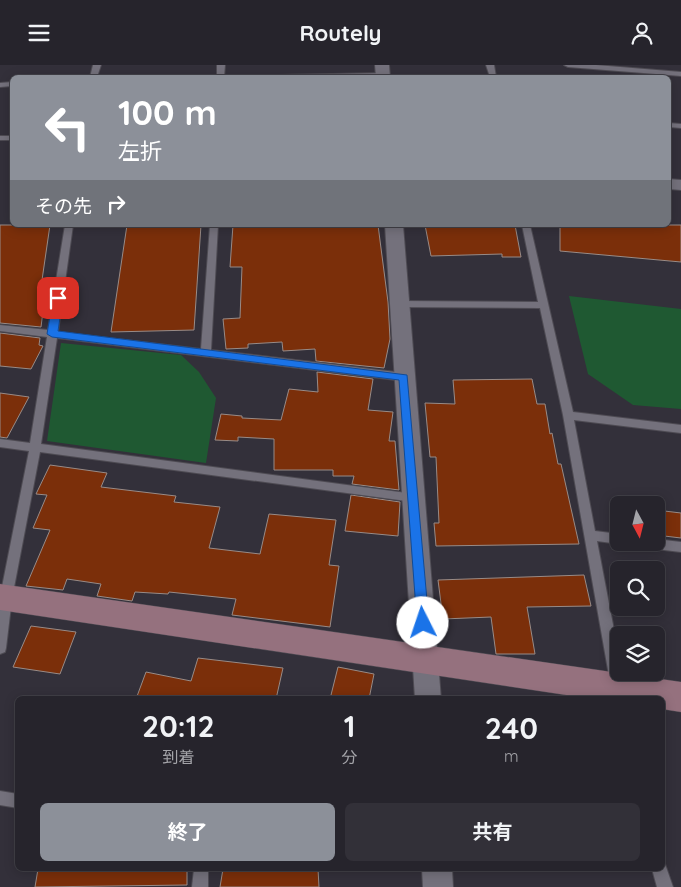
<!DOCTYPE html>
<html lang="ja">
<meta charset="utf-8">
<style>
:root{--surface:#26242c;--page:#323038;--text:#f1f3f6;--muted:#a4a4a9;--line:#424148;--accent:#8c9099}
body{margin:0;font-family:Quicksand,"Noto Sans JP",sans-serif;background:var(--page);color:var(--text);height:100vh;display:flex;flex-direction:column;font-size:19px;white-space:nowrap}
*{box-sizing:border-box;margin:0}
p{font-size:16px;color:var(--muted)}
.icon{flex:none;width:28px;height:28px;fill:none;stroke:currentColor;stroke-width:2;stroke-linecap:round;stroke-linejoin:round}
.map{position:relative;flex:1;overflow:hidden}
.drawer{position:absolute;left:15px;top:631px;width:650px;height:175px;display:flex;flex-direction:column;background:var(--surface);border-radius:8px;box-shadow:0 2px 12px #0003,0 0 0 1px var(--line)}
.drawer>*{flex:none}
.guide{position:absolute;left:10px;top:10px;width:661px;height:152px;border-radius:8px;box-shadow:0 2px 12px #0003,0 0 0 1px var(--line);background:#8c9099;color:#fff;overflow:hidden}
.needle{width:32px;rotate:173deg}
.fabs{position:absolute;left:610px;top:431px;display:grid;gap:10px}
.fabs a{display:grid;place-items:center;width:55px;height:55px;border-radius:8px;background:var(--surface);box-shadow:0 2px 12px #0003,0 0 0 1px var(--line);font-size:25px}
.pin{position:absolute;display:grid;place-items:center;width:42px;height:42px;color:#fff;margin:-21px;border-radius:10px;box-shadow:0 2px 8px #0006}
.me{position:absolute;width:55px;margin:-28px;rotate:356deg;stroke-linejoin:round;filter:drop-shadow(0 0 4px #0008)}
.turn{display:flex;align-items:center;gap:18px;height:105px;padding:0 25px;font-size:22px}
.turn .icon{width:65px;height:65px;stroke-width:2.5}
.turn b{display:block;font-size:35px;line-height:42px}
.then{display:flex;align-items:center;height:48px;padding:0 25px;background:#0003;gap:10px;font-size:19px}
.eta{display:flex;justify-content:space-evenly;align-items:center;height:85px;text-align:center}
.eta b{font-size:30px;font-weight:700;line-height:35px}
.button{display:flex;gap:10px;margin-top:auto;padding:10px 25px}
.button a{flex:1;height:58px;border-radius:8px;background:var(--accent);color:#fff;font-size:20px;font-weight:700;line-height:58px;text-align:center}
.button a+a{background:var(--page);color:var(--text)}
header{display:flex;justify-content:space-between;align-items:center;height:65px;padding:0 25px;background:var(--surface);font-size:22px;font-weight:700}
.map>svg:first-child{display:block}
</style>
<header><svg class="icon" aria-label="menu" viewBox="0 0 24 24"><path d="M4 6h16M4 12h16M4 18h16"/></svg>Routely<svg class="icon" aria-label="person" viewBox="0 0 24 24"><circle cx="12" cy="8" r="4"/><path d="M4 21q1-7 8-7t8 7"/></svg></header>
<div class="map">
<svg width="681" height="822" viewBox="0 0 681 822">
<rect width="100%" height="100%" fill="#33303a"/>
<!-- green -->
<g fill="#1f5932">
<polygon points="569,231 681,244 681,344 633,340 588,309"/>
<polygon points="61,278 181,290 199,307 216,333 206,398 47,376"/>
</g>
<!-- building -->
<g fill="#7b2f0a" stroke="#988b87">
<polygon points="0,160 50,160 41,222 46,222 41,262 0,258"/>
<polygon points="127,160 201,160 194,265 111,267"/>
<polygon points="233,160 318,160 318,162 378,160 388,237 390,274 384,303 316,296 315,284 283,286 282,277 248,279 248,283 226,284 223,254 240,253 242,202 230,202"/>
<polygon points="425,160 515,160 521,192 502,192 502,189 431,191"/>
<polygon points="560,160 681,160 681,197 560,186"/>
<polygon points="0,268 40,273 39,280 43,281 31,304 0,301"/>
<polygon points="317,307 373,314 368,345 393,347 389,376 395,376 399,425 352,419 354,411 333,411 333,405 274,405 274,374 238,372 238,376 215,375 221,349 242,351 242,353 281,355 289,324 318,327"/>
<polygon points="532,314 537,339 545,339 550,369 552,368 558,399 561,399 579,479 436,481 434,458 439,458 436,392 430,392 425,338 455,339 453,315"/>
<polygon points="0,328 29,332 7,373 0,372"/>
<polygon points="50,400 107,408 101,422 176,431 174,437 220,442 209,483 260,489 269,449 336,455 329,500 339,501 330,562 232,550 236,534 169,527 168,529 135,527 132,536 97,531 101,519 67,514 63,525 26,521 50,465 33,463 47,430 36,429"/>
<polygon points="351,430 400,437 398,471 345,466"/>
<polygon points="656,445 681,448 681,473 656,470"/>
<polygon points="584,510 591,541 527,542 535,589 496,589 491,552 443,554 438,515"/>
<polygon points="31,561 76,567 60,609 13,602"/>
<polygon points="198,593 283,603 276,634 136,634 146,607 191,616"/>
<polygon points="338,602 374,609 369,634 330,634"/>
<polygon points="38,804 187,804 187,820 35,822"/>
<polygon points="223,804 265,804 265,806 318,804 319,822 220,822"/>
</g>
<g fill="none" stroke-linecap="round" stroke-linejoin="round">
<!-- lane casing -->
<g stroke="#4e4b53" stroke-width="2">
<g id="lane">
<polygon points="93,0 101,0 97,12 90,12"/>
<polygon points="217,0 225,0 224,12 217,12"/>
<polygon points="486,0 494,0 496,12 490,12"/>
<polygon points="564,0 596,0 681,7 681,11 568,2"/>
<polygon points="386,8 387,10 383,12 274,12 278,10"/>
<polygon points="12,17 12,21 0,22 0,18"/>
<polygon points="669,58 681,59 681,63 669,62"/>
<rect x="0" y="71" width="12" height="4"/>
<polygon points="65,160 73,160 58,267 201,284 210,160 218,160 211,285 404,308 409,312 404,316 57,273 41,379 414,429 418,430 420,433 418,436 414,437 40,387 12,533 6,583 5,587 0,589 0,532 29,386 0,382 0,374 30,378 47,272 0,266 0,260 48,265"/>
<polygon points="522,160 530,160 573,347 681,360 681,368 574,355 595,466 619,469 619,478 623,478 619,479 597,476 619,591 619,608 622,608 625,622 623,626 618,628 613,626 611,622 563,350 540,243 399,242 394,239 399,236 538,237"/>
<polygon points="656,474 681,477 681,487 647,483 643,481 641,478 656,478"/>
<polygon points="0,726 18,729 18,743 0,740"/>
<polygon points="662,798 665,799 673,822 657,822 652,804 662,804"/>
<polygon points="194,804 208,804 208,822 192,822"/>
</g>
</g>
<!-- street casing -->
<g stroke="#4e4b53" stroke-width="2">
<g id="street">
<polygon points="375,0 389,0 390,12 376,12"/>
<polygon points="669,114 681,115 681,125 669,124"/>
<polygon points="385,160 403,160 441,634 415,634"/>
<polygon points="422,804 452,804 453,822 423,822"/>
</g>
</g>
<!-- secondary casing -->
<g stroke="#4e4b53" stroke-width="1">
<polygon id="secondary" points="0,519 681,617 681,647 662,644 662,634 593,634 0,545"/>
</g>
<!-- lane -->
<use href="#lane" fill="#74717c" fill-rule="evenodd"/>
<!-- street -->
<use href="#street" fill="#74717c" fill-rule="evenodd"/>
<!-- secondary -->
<use href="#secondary" fill="#95717e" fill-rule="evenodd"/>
</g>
<!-- route -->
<polygon fill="#1a73e8" stroke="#114b97" points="58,230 63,233 58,266 407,310 429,558 428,562 418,562 417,558 399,315 52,272 47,269 53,233"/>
</svg>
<div class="fabs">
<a><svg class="needle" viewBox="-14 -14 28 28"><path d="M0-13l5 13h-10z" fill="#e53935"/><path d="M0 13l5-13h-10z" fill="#a4a4a9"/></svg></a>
<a><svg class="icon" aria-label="search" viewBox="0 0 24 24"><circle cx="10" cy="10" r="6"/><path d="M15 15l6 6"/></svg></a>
<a><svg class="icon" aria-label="layers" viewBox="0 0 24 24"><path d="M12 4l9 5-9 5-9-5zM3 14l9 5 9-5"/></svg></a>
</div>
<div class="pin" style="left:58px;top:233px;background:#d93025"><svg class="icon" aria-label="arrive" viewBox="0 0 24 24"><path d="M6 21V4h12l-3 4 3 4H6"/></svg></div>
<svg class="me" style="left:423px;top:558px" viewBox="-20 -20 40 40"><circle r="19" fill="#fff"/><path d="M0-13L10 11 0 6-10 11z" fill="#1a73e8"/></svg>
<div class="guide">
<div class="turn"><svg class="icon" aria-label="left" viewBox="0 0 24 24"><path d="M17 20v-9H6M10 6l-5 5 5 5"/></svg><div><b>100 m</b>左折</div></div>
<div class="then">その先<svg class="icon" aria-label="right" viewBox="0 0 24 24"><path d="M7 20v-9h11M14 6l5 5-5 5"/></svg></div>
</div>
<section class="drawer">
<div class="eta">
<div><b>20:12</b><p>到着</p></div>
<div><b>1</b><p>分</p></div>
<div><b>240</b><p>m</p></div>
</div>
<div class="button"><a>終了</a><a>共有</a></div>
</section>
</div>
